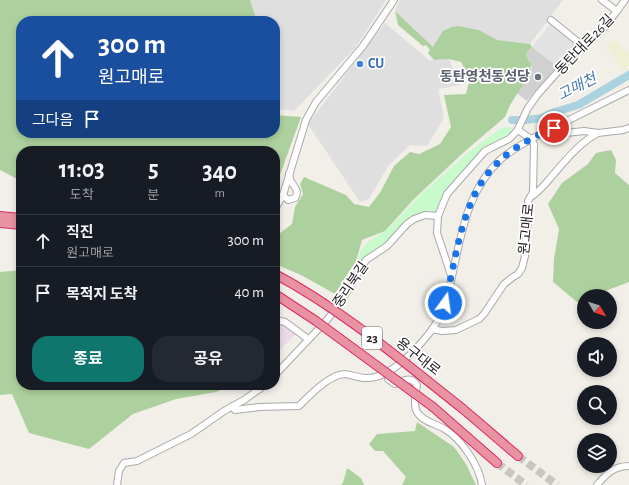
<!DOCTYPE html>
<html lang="ko">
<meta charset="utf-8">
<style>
:root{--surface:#171b24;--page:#242831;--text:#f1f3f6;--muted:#9ea1a6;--line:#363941;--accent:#0f766e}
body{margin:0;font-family:"Alegreya Sans","Noto Sans KR",sans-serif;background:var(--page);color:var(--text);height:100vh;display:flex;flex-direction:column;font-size:15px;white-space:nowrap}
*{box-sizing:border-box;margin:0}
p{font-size:13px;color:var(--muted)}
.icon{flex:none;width:22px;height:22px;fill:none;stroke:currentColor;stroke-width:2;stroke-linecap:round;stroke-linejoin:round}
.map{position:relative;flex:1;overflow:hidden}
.panel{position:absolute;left:16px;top:146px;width:264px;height:244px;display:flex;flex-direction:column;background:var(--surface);border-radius:16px;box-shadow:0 2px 6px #0003}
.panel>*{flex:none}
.guide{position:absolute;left:16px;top:16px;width:264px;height:122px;border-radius:16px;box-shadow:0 2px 6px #0003;background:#1a4fa0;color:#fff;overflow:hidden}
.needle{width:26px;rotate:129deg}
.buttons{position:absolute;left:577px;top:289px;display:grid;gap:8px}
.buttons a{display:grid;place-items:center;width:40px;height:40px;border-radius:50%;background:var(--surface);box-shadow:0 2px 6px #0003;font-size:20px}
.pin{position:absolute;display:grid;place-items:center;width:34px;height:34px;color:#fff;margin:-17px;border:2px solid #fff;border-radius:50%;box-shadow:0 1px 4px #0007}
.me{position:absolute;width:44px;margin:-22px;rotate:14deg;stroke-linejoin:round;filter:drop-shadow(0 0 3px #0008)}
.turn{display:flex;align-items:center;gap:14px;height:84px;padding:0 16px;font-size:18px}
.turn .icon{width:52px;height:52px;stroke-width:2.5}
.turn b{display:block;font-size:28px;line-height:34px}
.then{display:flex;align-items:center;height:38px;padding:0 16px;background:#0003;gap:8px;font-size:15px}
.eta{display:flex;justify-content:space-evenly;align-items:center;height:68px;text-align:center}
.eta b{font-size:24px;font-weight:700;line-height:28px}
.primary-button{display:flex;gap:8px;margin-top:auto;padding:8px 16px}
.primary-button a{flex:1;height:46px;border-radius:16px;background:var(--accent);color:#fff;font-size:16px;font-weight:700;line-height:46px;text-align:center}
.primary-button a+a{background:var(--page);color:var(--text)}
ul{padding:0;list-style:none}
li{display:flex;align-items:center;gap:12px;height:52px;padding:0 16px;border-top:1px solid var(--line)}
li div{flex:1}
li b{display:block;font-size:15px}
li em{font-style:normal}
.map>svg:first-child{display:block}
</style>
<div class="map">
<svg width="629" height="485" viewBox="0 0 629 485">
<rect width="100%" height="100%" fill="#f2efe9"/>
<!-- residential -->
<g fill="#e0dfdf">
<polygon points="250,0 386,0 356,47 294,111 275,109 275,21 257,21"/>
<polygon points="400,0 563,0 530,44 497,40 479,30 459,26 433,47 395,11"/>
<polygon points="385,23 429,60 449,59 460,85 438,89 444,118 427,146 410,145 388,166 369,199 360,202 308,124"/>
</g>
<!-- industrial -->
<polygon fill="#ebdbe8" points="275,318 283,318 297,333 275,355"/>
<!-- religious -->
<polygon fill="#d0d0d0" points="532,47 557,66 527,101 517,93 530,74 532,68 529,59 526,54"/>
<!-- farmland -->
<polygon fill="#eef0d5" points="616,40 622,47 629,52 629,65 624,71 606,47"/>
<!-- forest -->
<g fill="#add19e">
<polygon points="0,0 250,0 257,21 21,21 21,133 275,133 275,115 301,117 277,183 275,184 275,151 21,151 21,181 0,170"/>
<polygon points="395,11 433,47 443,31 452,27 459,26 479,30 497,40 530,44 532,47 526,54 531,64 530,74 510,105 505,117 464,152 414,199 385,231 362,240 356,261 335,294 301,275 275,264 275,237 292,224 295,207 303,194 300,184 304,177 346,195 354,204 369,207 381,191 394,166 410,152 419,154 440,144 451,127 444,95 466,94 470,78 461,62 449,59 434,60 428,53 430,50 426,45 423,46 398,25"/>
<polygon points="611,150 616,160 615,173 629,185 629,282 608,290 605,296 584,296 584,304 577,302 553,282 554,259 559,229 548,204 562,183 588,164 596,153"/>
<polygon points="21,270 21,385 225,385 226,388 216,392 176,399 133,414 89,449 29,433 12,394 0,395 0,272"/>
<polygon points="417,422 454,447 466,464 476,485 402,485 406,477 383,451 375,451 369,444 377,434 415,431"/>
<polygon points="347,468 361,478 364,485 341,485 343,483"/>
</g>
<!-- park -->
<polygon fill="#c8facc" points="508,127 514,128 504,138 485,148 453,182 445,193 435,212 411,218 389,241 372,253 358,266 360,251 369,241 381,234 390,227 421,194 470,151 501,128"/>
<!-- parking -->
<polygon fill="#e2e2e2" points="551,23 577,43 577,46 570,51 557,66 532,47"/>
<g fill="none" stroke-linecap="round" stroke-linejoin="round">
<!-- river -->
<polyline stroke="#aad3df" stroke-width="8" points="512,120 526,120 542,118 555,112 578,105 629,75"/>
<!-- highway-tunnel -->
<g stroke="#c8c6c1" stroke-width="8" stroke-dasharray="8 4" stroke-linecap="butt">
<polyline points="518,456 557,485"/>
<polyline points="497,463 526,485"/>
</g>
<!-- minor casing -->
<g stroke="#a9a9a9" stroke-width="8">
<g id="minor">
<polyline points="617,11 625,0"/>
<polyline points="551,20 583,46"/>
<polyline points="546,132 566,133 584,131 598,133 623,130 629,128"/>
<path d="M283,195L288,200L295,198C299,191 296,189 292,183C290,181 290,177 289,174"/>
<path d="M532,196C540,191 546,183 552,176C566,160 579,143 598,133"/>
<polyline points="275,209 283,195 306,120 316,102 363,46 394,0"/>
<polyline points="451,275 437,233 438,216 447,194 485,151 509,139 517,131 528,108 538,94 578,49 596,36 604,28 617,11 602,0"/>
<polyline points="275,320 285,322 308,339"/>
<polyline points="432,329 442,331 456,330 479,319 484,314 504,284 513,277 518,274 522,268 525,256 524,249 527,232 528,201 533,192 534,144 531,139 629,90"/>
<path d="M388,372V379L395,384C403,381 411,375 417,385C416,393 413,405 417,412C422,421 435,424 443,428C461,438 479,465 482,485"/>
<polyline points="275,375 327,320 340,303 366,260 387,246 407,224 414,219 425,215 438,216"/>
<path d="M232,406L235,410L259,407L299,406C310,395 321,383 336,376C347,371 355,378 366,378C390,379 417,349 431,331C442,316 446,299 451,281C461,237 466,191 501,159C510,151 521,145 531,139L518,130"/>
<polyline points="117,485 119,471 124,463 137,461 191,434 224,411 244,400 265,385"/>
<path d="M597,485C606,474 614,466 629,466"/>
</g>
</g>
<!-- highway casing -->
<g stroke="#dc2a67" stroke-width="10">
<g id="highway">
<polyline points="0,216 21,218"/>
<polyline points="0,223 21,225"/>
<polyline points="433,407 497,463"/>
<polyline points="463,409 518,456"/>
</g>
</g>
<!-- minor -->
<use href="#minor" stroke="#fff" stroke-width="6"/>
<!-- highway -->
<use href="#highway" stroke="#e892a2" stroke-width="8"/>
<!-- highway-bridge casing -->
<g stroke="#dc2a67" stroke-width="10" stroke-linecap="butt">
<g id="highway-bridge">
<path d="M275,274C344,311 402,361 463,409"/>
<polyline points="275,294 316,321 433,407"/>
</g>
</g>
<!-- highway-bridge -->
<use href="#highway-bridge" stroke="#e892a2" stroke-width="8"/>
</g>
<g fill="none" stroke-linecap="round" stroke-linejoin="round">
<!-- route -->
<path stroke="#1a73e8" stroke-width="7" stroke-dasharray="0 12.6" d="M445,303C455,264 460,214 483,180C499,156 527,139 554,128"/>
</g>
<!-- markers -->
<circle fill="#3f7fe0" stroke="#fff" stroke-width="1.5" cx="360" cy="64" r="4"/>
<circle fill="#6b7280" stroke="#fff" stroke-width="1.5" cx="538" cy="77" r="4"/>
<g text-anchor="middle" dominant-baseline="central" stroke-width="3.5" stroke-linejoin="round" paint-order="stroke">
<!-- shield labels -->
<rect fill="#fff" stroke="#646464" stroke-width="1" x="362" y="327" width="20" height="22" rx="3"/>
<g font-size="13" font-weight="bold" fill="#222">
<text x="372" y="338">23</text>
</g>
<!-- street labels -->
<g font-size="14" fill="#222" stroke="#fff">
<text transform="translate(585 45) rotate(-46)">동탄대로26길</text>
<text transform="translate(527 229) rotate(-84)">원고매로</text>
<text transform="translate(351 285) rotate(-56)">중리북길</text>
<text transform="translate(418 357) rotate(38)">용구대로</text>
</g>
<!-- shop labels -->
<g font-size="14" font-weight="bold" fill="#366cbe" stroke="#fff" text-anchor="start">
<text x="368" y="64">CU</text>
</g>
<!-- worship labels -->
<g font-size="14" font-weight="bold" fill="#5b616d" stroke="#fff" text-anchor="end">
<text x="530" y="77">동탄영천동성당</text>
</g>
<!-- water labels -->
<g font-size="15" font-style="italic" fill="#4a7aab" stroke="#fff">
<text transform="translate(577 87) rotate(-27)">고매천</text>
</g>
</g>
</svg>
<div class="buttons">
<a><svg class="needle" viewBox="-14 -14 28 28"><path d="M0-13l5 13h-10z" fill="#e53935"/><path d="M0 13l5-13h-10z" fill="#9ea1a6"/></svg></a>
<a><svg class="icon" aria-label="sound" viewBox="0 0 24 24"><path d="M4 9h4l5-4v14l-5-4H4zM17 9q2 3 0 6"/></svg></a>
<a><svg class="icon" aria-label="search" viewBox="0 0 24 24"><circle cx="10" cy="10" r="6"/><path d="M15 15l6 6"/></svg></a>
<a><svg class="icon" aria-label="layers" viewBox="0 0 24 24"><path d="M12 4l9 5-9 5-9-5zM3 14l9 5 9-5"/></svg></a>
</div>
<div class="pin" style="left:554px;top:128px;background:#d93025"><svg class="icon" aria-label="arrive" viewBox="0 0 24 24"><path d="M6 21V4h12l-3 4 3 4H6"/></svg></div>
<svg class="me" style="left:445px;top:303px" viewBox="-20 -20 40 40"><circle r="17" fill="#1a73e8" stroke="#fff" stroke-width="3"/><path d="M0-11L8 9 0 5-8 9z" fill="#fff"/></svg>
<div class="guide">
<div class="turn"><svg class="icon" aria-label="ahead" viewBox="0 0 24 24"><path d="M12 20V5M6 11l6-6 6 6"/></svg><div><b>300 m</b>원고매로</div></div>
<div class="then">그다음<svg class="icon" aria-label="arrive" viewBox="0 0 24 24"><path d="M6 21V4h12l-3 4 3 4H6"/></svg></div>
</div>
<section class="panel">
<div class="eta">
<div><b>11:03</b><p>도착</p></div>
<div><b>5</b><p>분</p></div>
<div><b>340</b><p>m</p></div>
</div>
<ul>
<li><svg class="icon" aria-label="ahead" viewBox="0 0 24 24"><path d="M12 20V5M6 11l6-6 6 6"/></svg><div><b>직진</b><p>원고매로</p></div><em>300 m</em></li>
<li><svg class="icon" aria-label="arrive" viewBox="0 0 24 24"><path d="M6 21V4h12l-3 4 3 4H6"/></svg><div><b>목적지 도착</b></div><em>40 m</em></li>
</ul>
<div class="primary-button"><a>종료</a><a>공유</a></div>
</section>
</div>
